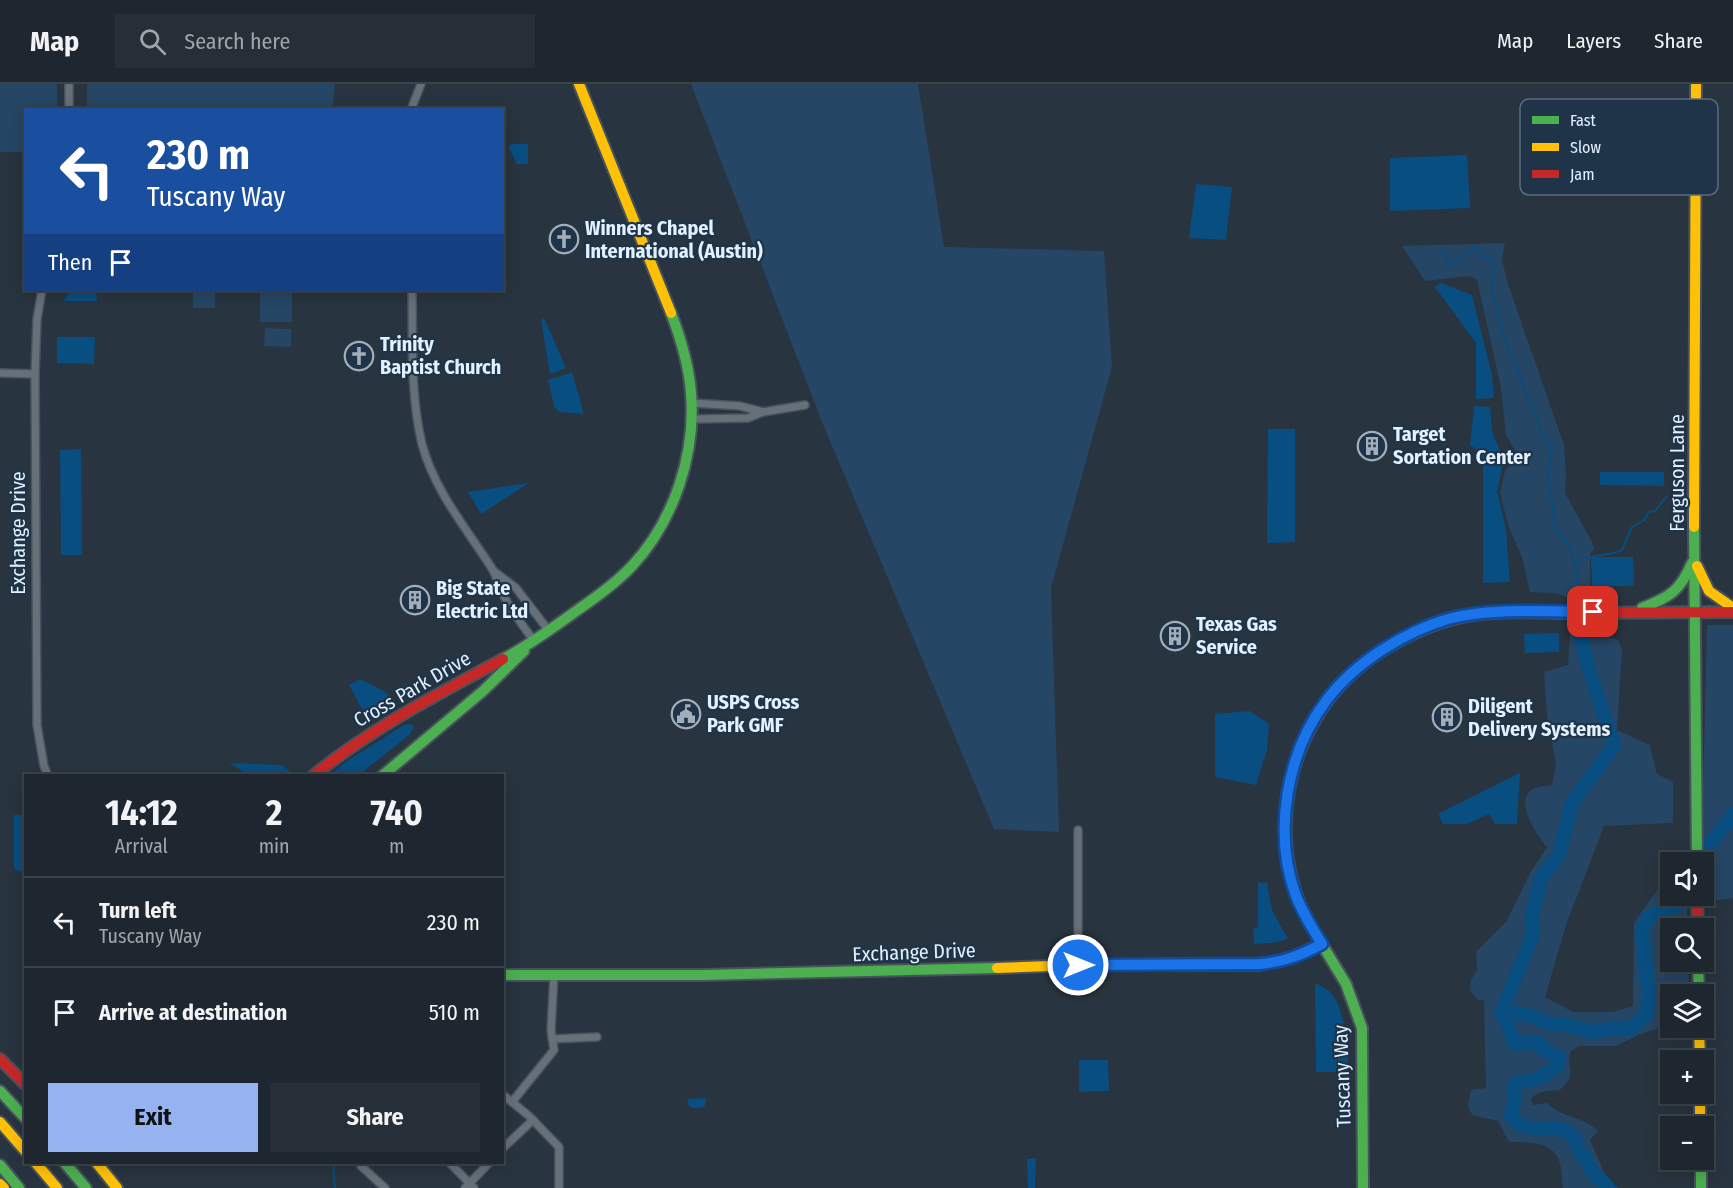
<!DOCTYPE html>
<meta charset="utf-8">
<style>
:root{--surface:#1e272f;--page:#262f37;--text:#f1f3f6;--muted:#a1a5aa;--line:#3c444b;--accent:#95b2f1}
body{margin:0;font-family:"Fira Sans Condensed",sans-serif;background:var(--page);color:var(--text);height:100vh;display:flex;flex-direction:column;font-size:22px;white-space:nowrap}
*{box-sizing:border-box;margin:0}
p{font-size:20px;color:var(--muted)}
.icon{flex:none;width:33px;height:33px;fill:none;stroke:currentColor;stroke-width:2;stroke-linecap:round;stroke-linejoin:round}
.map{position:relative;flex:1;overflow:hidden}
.sheet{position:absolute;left:24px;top:690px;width:480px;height:390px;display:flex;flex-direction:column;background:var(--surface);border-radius:0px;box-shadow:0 3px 15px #0003,0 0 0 2px var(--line)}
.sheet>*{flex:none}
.top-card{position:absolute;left:24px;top:24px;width:480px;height:183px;border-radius:0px;box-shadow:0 3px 15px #0003,0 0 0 2px var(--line);background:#1a4fa0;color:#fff;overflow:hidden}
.tools{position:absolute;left:1660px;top:768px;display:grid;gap:12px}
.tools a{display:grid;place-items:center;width:54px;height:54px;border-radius:0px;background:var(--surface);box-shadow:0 3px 15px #0003,0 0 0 2px var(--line);font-size:30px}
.pin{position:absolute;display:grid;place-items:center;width:51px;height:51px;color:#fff;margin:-26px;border-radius:12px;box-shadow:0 3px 9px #0006}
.me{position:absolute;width:66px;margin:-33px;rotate:90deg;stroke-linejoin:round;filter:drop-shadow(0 0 4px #0008)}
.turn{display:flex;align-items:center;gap:21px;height:126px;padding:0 24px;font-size:27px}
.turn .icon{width:78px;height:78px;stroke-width:2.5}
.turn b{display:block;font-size:42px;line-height:51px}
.then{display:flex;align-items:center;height:57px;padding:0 24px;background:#0003;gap:12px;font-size:22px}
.eta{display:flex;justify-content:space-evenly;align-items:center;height:102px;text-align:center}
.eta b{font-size:36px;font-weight:700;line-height:42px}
.action{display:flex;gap:12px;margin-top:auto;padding:12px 24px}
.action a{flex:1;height:69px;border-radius:0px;background:var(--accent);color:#111;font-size:24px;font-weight:700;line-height:69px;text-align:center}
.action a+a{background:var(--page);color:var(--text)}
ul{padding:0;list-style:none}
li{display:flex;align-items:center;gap:18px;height:90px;padding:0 24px;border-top:2px solid var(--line)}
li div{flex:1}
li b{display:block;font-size:22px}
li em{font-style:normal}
header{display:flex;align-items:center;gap:36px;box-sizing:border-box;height:84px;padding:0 30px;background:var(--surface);border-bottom:2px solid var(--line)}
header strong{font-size:28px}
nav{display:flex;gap:33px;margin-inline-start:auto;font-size:21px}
.search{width:420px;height:54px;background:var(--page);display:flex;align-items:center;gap:15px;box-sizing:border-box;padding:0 21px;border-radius:0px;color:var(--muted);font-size:22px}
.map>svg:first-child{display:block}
</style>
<header>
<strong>Map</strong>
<div class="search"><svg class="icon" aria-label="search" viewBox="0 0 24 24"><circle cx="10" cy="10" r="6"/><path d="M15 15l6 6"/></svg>Search here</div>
<nav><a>Map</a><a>Layers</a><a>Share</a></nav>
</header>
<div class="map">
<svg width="1733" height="1104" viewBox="0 0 1733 1104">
<rect width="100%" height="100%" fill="#28343f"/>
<!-- green -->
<g fill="#254665">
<polygon points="0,0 57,0 57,25 26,26 25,68 0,68"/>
<polygon points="87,0 335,0 332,26 87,25"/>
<polygon points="691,0 918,0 944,163 1104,167 1112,283 1051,504 1059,748 994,745 824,343"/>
<polygon points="1505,159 1502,176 1508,200 1564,361 1566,388 1565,409 1592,458 1594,465 1590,469 1590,510 1569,514 1556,509 1530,508 1522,473 1509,444 1500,409 1505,387 1518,371 1506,351 1501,304 1477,196 1470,192 1425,197 1402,162"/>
<rect x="193" y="206" width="22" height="18"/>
<rect x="260" y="206" width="32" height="32"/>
<polygon points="265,244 291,245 291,263 264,262"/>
<polygon points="1707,541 1733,541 1733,814 1705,818 1703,709"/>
<path d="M1570,547H1591L1618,556L1622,565L1617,646L1650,661L1657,690L1673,698V739L1604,742L1566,841L1545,913L1573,928H1613L1633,922L1634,839L1671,786V812H1687V844H1671V878H1688L1689,910H1671V944H1677H1659L1638,951L1616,962H1579L1571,967C1564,984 1580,987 1560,1006C1549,1007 1538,1006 1531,1015L1533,1021L1547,1019C1561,1034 1584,1032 1598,1047L1590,1056L1608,1097L1619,1104H1563C1562,1095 1562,1083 1558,1074C1549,1056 1526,1059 1509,1058L1498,1037L1472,1031L1468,1021L1471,1006L1486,1004L1484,916H1478L1470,907L1471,896L1477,886L1476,868L1506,838L1530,789L1547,763C1537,752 1513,716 1533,705C1538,702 1547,702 1552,701L1556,680L1547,633L1544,588L1568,581Z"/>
</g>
<!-- water -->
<g fill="#084e81">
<polygon points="510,60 528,60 528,80 517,80 509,64"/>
<polygon points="1467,71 1470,124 1390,127 1390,74"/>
<polygon points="1196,100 1232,103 1226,156 1189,154"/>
<polygon points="1441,199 1472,211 1492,291 1494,314 1476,315 1476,259 1435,203"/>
<polygon points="70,206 96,206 97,217 64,217"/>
<polygon points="544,234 566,284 550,290 541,236"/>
<polygon points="57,253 95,253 94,280 57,279"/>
<polygon points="572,288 584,330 559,328 554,322 548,296"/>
<polygon points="1474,322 1490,323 1493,351 1504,375 1497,407 1506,445 1510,498 1483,499 1483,375 1480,368 1470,361"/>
<polygon points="1268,345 1295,345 1295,458 1267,459"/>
<polygon points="81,365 82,471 61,471 60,366"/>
<polygon points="1600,388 1664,388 1664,402 1600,401"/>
<polygon points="529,399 481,430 468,408"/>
<polygon points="1591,473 1633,473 1634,502 1592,502"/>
<polygon points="1559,549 1559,568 1525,569 1524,550"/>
<polygon points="360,595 384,607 395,619 368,636 349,601"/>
<polygon points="1250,627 1269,640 1267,666 1256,701 1215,693 1215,630"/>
<polygon points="412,640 414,643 410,650 359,691 329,691 350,675 404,641"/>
<polygon points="229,679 282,681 292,689 290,691 249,691"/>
<polygon points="1520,689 1517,740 1495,740 1489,730 1467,740 1443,740 1438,730"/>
<polygon points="14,731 25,731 25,785 20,788 14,784"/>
<polygon points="1258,798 1267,799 1272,826 1288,855 1272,859 1254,860 1253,845 1258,843"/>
<path d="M1315,899C1319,901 1324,903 1328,906C1346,921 1348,966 1348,988H1316Z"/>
<polygon points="1079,976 1108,976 1109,1007 1079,1008"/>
<path d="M706,1014L705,1022C699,1025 694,1025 689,1022L687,1015Z"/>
<polygon points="1036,1074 1035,1104 1028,1104 1027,1075"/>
</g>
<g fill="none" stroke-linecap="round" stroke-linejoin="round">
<!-- stream -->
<g stroke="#084e81" stroke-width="2">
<path d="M1441,163L1449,182L1475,164L1482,172L1489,173C1496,182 1495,193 1491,204C1495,212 1494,219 1497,227C1500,236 1502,243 1504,252L1540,345L1552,366L1548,392L1556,447L1569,460L1578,490L1575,514"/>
<path d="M1575,479C1592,468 1605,474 1622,466L1632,443L1644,436L1649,428L1655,427L1667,412"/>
<polyline points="333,1078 335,1104"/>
</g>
<!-- river -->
<g stroke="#084e81" stroke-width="14">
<path d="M1579,546L1588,583L1614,662L1572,719L1559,771L1541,794L1532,832V853L1501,930L1506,936L1515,960L1534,958L1541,960L1542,965L1559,973V979C1546,992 1536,997 1517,998L1513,1004L1515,1015L1511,1032C1525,1053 1553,1038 1569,1049C1572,1051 1574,1053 1576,1056C1577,1067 1581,1068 1587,1077C1590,1081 1591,1086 1594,1090C1599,1095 1604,1098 1608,1104"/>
<polyline points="1702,767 1716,753 1733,730"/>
<polyline points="1686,778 1689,775"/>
<polyline points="1506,936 1516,929 1532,932 1551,941 1563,940 1593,948 1614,944 1631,945 1646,930 1649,913 1642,849 1646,835 1676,822 1677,812"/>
</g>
<!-- street casing -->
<g stroke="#48525c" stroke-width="10">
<g id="street">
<polyline points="69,26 69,0"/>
<polyline points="411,26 421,0"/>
<polyline points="42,206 37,235 35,290 37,641 44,682 48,692"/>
<path d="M412,206C413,256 410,310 422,360C434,406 466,444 491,483C497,492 499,503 504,512C512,528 524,543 534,557"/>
<polyline points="0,289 35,290"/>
<polyline points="692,319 740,322 763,328"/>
<polyline points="692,335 748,334 763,328 805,321"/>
<polyline points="495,488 516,504 549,547"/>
<polyline points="1078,881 1078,746"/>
<polyline points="554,891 551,946 554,966 512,1018 529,1032 559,1063 559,1104"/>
<polyline points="552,955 597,953"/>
<polyline points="502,1010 512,1018"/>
<polyline points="502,1065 533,1036"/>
<polyline points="361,1078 361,1082 385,1104"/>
<polyline points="449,1078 474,1104"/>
<polyline points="465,1104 490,1078"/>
</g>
</g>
<!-- fast casing -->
<g stroke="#48525c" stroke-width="14">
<g id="fast">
<polyline points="1694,443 1697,778"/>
<path d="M1642,524C1670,513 1680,507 1692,479"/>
<path d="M503,575C530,561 554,543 579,525C598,512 616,499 632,482C674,437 696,370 691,309C689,282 681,255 671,229"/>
<polyline points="382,692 483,607 524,567"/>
<polyline points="1309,839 1346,900 1362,944 1363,1104"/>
<polyline points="1698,878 1699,910"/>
<polyline points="502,891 704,891 997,884"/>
<polyline points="0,1007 26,1035"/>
<polyline points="1701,1076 1701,1104"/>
<polyline points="64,1078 86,1104"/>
<polyline points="0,1081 19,1104"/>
</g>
</g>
<!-- slow casing -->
<g stroke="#48525c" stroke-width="14">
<g id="slow">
<polyline points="579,0 671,229"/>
<polyline points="1694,443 1696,0"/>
<polyline points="1697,482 1709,507 1733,524"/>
<path d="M1309,839C1265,758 1285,649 1354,588C1379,566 1409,550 1440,539C1482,524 1528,529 1572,529"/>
<polyline points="997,884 1078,881 1259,881 1291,874 1322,860"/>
<polyline points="1699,944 1700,976"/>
<polyline points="1700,1010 1700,1042"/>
<polyline points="0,1038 26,1068"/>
<polyline points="35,1078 57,1104"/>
<polyline points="96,1078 117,1104"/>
<polyline points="0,1100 4,1104"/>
</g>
</g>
<!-- jam casing -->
<g stroke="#48525c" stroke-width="14">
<g id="jam">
<polyline points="1572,529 1733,528"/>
<path d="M313,692C371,644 437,611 503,575"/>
<polyline points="1697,812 1698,844"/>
<polyline points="0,975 26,1001"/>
</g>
</g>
<!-- street -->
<use href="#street" stroke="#667079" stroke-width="7"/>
<!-- fast -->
<use href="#fast" stroke="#4caf50" stroke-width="10"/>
<!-- slow -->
<use href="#slow" stroke="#ffc107" stroke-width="10"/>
<!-- jam -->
<use href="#jam" stroke="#c62828" stroke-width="10"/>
</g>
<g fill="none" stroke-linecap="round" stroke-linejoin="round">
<!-- route casing -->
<g stroke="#114b97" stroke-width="15">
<path id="route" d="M1078,881L1260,880C1284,878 1301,871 1322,860C1312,844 1303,829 1296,812C1273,749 1286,670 1326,617C1354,579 1404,548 1448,535C1489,523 1550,528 1593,528"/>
</g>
<!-- route -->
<use href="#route" stroke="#1a73e8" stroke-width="10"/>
</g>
<!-- icons -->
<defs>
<g id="church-ring" transform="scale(1.5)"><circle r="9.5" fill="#1f3448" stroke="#a2aeba" stroke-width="1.5"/><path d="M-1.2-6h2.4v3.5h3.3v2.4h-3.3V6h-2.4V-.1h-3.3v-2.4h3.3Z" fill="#a2aeba"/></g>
<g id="building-ring" transform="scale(1.5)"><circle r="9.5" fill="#1f3448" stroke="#a2aeba" stroke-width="1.5"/><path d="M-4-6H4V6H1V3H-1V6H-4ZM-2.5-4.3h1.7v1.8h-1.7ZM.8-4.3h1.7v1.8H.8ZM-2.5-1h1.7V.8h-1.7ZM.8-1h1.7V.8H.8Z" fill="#a2aeba"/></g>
<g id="civic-ring" transform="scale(1.5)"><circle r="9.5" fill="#1f3448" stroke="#a2aeba" stroke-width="1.5"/><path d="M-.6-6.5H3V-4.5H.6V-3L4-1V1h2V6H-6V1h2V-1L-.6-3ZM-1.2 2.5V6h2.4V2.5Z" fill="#a2aeba"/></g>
</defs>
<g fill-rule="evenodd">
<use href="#church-ring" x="564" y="155"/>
<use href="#church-ring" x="359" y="272"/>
<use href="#building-ring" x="1372" y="362"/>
<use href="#building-ring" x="415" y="516"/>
<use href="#building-ring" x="1175" y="552"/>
<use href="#civic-ring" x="686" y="630"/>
<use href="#building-ring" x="1447" y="633"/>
</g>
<g text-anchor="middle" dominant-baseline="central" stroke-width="4.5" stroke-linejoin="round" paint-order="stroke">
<!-- poi labels -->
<g font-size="20" font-weight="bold" fill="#e3f0fd" stroke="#1f3448" text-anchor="start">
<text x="585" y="144">Winners Chapel<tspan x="585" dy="23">International (Austin)</tspan></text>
<text x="380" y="260">Trinity<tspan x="380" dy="23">Baptist Church</tspan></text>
<text x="1393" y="350">Target<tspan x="1393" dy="23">Sortation Center</tspan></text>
<text x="436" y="504">Big State<tspan x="436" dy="23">Electric Ltd</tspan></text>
<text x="1196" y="540">Texas Gas<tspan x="1196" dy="23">Service</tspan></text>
<text x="707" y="618">USPS Cross<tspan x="707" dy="23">Park GMF</tspan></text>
<text x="1468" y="622">Diligent<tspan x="1468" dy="23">Delivery Systems</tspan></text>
</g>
<!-- street labels -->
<g font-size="20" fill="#e3f0fd" stroke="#1f3448">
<text transform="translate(1677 389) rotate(-90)">Ferguson Lane</text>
<text transform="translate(18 449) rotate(-90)">Exchange Drive</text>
<text transform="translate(412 605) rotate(-30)">Cross Park Drive</text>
<text transform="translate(914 868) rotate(-2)">Exchange Drive</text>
<text transform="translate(1342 992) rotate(-92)">Tuscany Way</text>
</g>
</g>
<!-- legend -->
<rect x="1520" y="15" width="198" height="96" rx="9" fill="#1f3448" stroke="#5a6c7e" stroke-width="1.5"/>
<rect x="1532" y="32" width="27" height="8" fill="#4caf50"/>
<rect x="1532" y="59" width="27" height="8" fill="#ffc107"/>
<rect x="1532" y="86" width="27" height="8" fill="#c62828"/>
<g font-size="16" fill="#e3f0fd">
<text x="1570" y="42">Fast</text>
<text x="1570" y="69">Slow</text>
<text x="1570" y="96">Jam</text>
</g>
</svg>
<div class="tools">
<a><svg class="icon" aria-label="sound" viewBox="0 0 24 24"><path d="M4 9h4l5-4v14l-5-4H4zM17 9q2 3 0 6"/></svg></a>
<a><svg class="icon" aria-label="search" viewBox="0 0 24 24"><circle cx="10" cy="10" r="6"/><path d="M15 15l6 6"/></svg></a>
<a><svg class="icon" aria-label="layers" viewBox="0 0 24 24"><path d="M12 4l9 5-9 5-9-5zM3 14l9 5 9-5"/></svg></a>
<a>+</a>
<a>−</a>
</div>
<div class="pin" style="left:1593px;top:528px;background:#d93025"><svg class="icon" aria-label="arrive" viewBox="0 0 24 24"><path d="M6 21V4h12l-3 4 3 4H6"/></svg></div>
<svg class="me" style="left:1078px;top:881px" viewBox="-20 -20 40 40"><circle r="17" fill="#1a73e8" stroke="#fff" stroke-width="3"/><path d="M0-11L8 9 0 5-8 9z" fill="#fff"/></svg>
<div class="top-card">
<div class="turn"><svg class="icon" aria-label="left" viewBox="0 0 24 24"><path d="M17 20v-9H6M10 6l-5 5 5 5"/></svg><div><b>230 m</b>Tuscany Way</div></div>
<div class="then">Then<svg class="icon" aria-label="arrive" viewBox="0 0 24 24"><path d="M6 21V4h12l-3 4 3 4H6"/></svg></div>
</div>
<section class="sheet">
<div class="eta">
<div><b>14:12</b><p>Arrival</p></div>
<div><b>2</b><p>min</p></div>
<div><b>740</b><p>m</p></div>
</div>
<ul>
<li><svg class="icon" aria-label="left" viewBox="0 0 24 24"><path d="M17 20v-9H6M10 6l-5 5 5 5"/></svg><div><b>Turn left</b><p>Tuscany Way</p></div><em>230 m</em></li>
<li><svg class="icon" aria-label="arrive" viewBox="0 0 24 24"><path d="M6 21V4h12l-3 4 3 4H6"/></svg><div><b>Arrive at destination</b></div><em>510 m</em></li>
</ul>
<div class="action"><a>Exit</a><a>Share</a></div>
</section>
</div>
